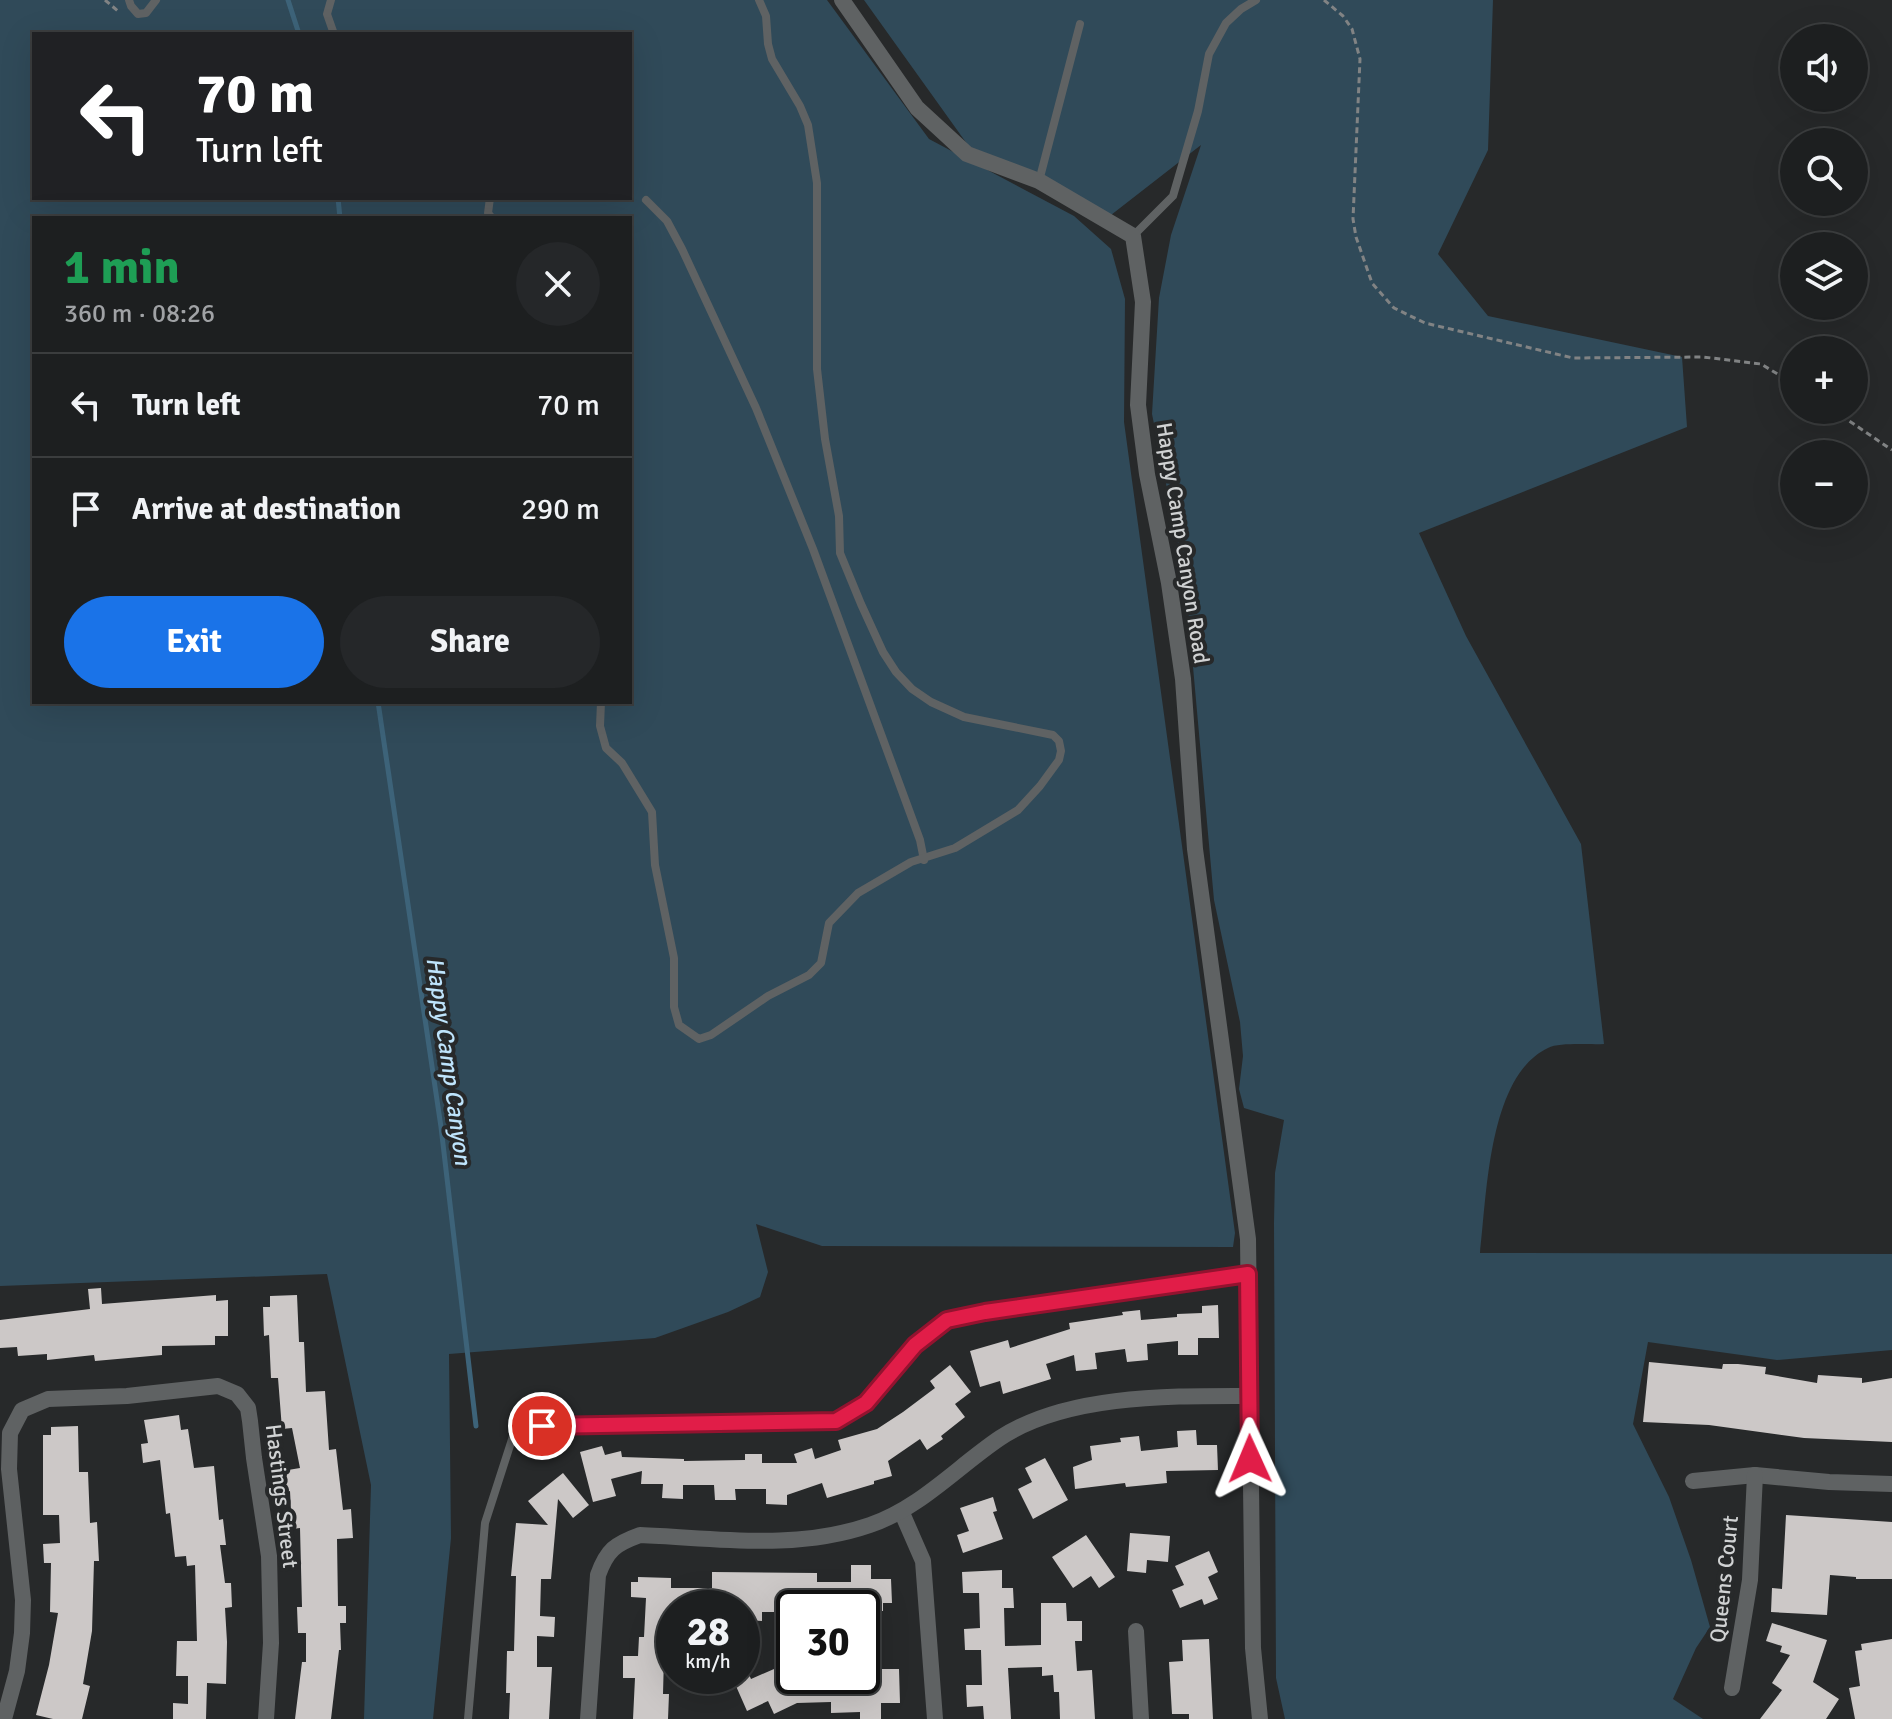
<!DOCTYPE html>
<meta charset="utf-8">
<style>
:root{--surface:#1d1f20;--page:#252729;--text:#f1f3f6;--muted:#a0a2a5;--line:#3b3d3e;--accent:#1a73e8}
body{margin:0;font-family:Signika,sans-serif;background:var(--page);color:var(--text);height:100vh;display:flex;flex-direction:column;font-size:30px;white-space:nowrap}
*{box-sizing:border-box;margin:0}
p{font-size:26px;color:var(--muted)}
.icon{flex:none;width:44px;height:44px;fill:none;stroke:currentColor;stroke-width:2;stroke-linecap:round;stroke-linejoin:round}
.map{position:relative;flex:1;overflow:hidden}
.panel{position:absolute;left:32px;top:216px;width:600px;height:488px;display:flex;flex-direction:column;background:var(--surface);border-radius:0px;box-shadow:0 8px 32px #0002,0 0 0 2px var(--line)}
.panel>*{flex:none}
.guide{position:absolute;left:32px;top:32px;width:600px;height:168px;border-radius:0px;box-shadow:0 8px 32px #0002,0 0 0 2px var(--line);background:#202124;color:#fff;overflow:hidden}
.fabs{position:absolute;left:1780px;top:24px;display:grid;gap:16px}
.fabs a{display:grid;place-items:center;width:88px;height:88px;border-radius:50%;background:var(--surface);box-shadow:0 8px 32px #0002,0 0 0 2px var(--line);font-size:40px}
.speed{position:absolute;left:656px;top:1590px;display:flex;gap:16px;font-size:40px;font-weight:700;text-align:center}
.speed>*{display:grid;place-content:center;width:104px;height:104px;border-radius:50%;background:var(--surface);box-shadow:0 8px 32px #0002,0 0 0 2px var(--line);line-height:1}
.speed small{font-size:20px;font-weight:400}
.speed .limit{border:4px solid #111;border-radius:12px;background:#fff;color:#111}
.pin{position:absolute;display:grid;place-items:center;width:68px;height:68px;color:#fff;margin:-34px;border:4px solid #fff;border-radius:50%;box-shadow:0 2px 8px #0007}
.me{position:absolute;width:88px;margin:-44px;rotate:359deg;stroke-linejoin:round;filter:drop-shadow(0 0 6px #0008)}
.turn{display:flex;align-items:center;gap:28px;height:168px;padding:0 32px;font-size:36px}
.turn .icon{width:104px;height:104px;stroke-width:2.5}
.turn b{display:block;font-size:56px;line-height:68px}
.round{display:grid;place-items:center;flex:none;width:84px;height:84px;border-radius:42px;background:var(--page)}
.head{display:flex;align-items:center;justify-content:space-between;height:136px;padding:0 32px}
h1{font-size:48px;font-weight:700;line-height:60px;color:#1e9e55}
.action{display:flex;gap:16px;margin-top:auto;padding:16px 32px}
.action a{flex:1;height:92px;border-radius:48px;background:var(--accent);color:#fff;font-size:32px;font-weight:700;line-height:92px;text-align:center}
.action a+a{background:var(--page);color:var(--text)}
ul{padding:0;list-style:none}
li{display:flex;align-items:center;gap:24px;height:104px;padding:0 32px;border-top:2px solid var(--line)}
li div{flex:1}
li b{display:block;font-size:30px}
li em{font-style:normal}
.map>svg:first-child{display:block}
</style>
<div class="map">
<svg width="1892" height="1719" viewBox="0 0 1892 1719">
<rect width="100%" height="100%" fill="#27292a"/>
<!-- green -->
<g fill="#304a59" fill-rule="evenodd">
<path d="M0,0H827L929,139L1074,216L1111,249L1125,299L1124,422L1235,1233L1233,1247L822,1246L756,1224L768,1272L760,1297L728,1312L655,1338L449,1354L451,1538L433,1719H364L371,1485L327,1274L0,1286ZM34,34H630V198H34ZM34,218H630V702H34Z"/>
<path d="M864,0H1493L1488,150L1438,254L1488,316L1682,357L1687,427L1419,533L1466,636L1581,844L1604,1044C1590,1045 1560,1042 1548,1048C1488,1076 1487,1196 1480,1253L1892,1254V1350L1777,1360L1648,1342L1633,1424L1669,1497L1691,1560L1710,1627L1696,1648L1673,1699L1703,1719H1285L1276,1678L1274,1223L1275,1173L1284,1120L1244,1108L1239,1089L1243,1056L1240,1022L1214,900L1185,578L1152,414L1159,298L1171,235L1201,145L1111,215L970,148Z"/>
</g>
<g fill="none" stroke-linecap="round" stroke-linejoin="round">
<!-- stream -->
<g stroke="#3d6379" stroke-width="5">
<polyline points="288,0 299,34"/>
<polyline points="338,198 340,218"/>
<polyline points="378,702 441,1127 476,1426"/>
</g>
</g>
<!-- building -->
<g fill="#ccc8c7">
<polygon points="101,1288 102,1304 216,1295 216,1301 228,1300 228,1336 215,1336 215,1345 162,1346 162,1355 95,1361 94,1355 47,1360 47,1354 18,1356 17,1347 0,1348 0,1320 90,1309 88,1289"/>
<polygon points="297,1295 299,1342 304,1342 306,1392 325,1391 329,1450 336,1449 343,1510 351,1509 353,1538 337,1539 338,1606 346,1606 346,1623 340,1623 341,1650 339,1650 331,1719 295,1719 302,1662 306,1662 306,1633 298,1633 297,1607 302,1607 300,1528 292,1529 290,1491 286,1492 282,1471 300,1468 292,1428 282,1429 278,1378 271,1378 269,1335 264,1336 263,1307 270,1307 270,1296"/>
<polygon points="1218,1305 1219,1338 1198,1338 1198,1355 1178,1355 1178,1341 1147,1344 1148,1360 1127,1362 1125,1349 1095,1353 1097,1369 1076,1371 1074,1355 1046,1364 1051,1379 1003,1394 1000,1381 980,1387 970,1351 1008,1340 1010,1348 1070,1329 1069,1323 1123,1315 1122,1312 1140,1310 1141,1320 1177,1317 1177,1314 1202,1313 1202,1306"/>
<polygon points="1649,1362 1722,1369 1723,1364 1738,1364 1766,1367 1765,1374 1817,1383 1818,1375 1862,1378 1862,1383 1892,1378 1892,1442 1804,1438 1709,1425 1643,1422"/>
<polygon points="950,1365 971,1392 955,1404 965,1417 941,1436 943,1439 927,1450 920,1439 888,1461 892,1476 874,1481 874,1484 827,1498 822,1483 787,1495 787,1505 766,1504 766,1489 735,1489 736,1500 715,1500 714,1485 683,1485 683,1499 662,1498 663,1484 641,1484 642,1471 611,1479 616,1496 593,1502 580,1452 602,1446 605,1455 621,1451 622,1457 684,1459 684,1461 745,1460 745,1454 762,1454 762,1463 797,1463 794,1454 812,1448 815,1459 841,1450 838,1440 877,1429 903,1412 935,1388 930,1381"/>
<polygon points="179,1415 181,1430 188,1429 194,1468 214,1466 219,1520 223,1519 226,1545 220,1545 225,1583 231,1583 232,1607 225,1608 227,1642 226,1684 207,1683 206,1719 173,1719 173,1703 188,1704 188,1676 176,1676 177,1641 197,1641 195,1565 187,1566 186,1556 175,1557 170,1513 166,1514 160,1460 143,1463 141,1444 148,1443 144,1420"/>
<polygon points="78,1426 79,1472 88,1472 90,1523 97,1522 99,1561 94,1561 92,1631 83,1684 90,1686 82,1719 53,1719 36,1715 49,1665 58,1613 50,1612 51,1563 44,1563 43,1544 60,1543 59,1515 43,1515 43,1435 51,1435 51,1427"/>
<polygon points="1196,1430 1197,1445 1217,1445 1218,1470 1166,1471 1167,1483 1126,1487 1125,1483 1075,1489 1073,1467 1092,1460 1090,1446 1121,1442 1120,1438 1139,1436 1141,1451 1178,1447 1177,1431"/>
<polygon points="1045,1458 1068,1500 1033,1519 1018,1489 1032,1482 1025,1468"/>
<polygon points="563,1473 589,1505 573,1518 558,1499 551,1579 541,1579 540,1616 555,1617 554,1637 537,1636 537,1667 552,1667 549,1719 509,1719 510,1693 506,1693 507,1651 514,1651 516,1576 511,1576 516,1523 548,1525 528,1501"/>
<polygon points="993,1497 997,1511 993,1512 1003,1539 963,1553 957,1535 969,1531 960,1508"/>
<polygon points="1786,1515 1892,1522 1892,1579 1856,1579 1856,1577 1830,1575 1827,1615 1771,1612 1772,1588 1782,1589"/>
<polygon points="1130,1533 1170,1536 1168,1562 1147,1560 1146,1573 1127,1571"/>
<polygon points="1086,1535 1115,1577 1099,1588 1091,1576 1073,1588 1052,1557"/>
<polygon points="1209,1551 1218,1572 1208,1577 1218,1599 1204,1605 1202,1599 1180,1608 1172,1590 1184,1585 1175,1566"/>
<polygon points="851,1565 871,1565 871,1579 891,1579 892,1603 883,1603 883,1611 862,1611 862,1608 784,1608 784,1612 762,1612 762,1621 745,1620 745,1608 670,1608 669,1637 674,1637 673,1656 664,1656 663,1694 669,1694 668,1719 633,1719 635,1678 623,1678 623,1656 638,1656 639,1637 644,1637 646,1598 631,1597 631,1582 638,1582 638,1577 671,1578 671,1588 712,1588 712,1572 817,1573 817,1582 851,1582"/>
<polygon points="1002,1570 1002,1588 1013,1588 1014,1608 1004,1608 1005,1646 1041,1645 1041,1603 1066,1603 1067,1621 1082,1621 1082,1641 1075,1641 1077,1671 1092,1670 1095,1719 1060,1719 1059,1692 1054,1692 1053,1675 1042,1676 1042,1667 1008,1668 1011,1719 984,1719 983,1706 967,1707 966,1685 982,1685 981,1650 965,1650 964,1629 980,1628 979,1593 963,1593 962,1572"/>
<polygon points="1772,1623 1827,1640 1813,1682 1839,1699 1826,1719 1760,1719 1782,1690 1772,1683 1790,1655 1780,1652 1782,1646 1766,1641"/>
<polygon points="1209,1639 1213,1719 1189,1719 1189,1714 1172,1714 1169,1662 1183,1661 1182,1640"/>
<polygon points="1892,1639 1892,1719 1855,1719 1849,1688 1860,1686 1855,1651 1862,1650 1861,1644"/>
<polygon points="774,1669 778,1678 850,1676 850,1678 881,1678 880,1669 899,1669 900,1703 881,1703 881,1719 860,1719 860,1712 831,1713 831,1702 797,1703 774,1714 768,1701 747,1711 732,1677 742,1676 742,1672 747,1670 751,1679"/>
</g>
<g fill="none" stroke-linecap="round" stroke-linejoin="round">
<!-- path -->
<g stroke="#818384" stroke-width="3" stroke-dasharray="6 4" stroke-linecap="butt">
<polyline points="105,0 119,12"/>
<polyline points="1324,0 1343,16 1352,29 1360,59 1353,219 1356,237 1372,283 1394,308 1425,323 1573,358 1703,357 1761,364 1794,384"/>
<polyline points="1833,410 1892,450"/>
</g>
<!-- lane -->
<g stroke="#5f6263" stroke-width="8">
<polyline points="129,0 131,6 138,14 146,13 156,0"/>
<polyline points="331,0 327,14 334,34"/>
<polyline points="1039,181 1080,24"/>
<polyline points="490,198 488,213 492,218"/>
<polyline points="646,200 667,221 682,249 756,408 813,549 920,840 924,860"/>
<polyline points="1133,236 1173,196 1198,111 1209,54 1226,23 1241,9 1256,0"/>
<polyline points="630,332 630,368"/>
<polyline points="601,702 600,726 606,748 622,763 652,812 655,865 674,958 674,1007 679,1025 699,1039 711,1035 768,996 809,975 821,963 829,923 858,893 911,862 955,848 1018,810 1040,786 1059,760 1061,751 1059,741 1053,735 964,717 931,702 912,689 896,672 883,652 861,604 840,553 839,516 825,439 817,369 817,183 808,125 800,106 772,59 768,44 766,16 759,0"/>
<polyline points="468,1719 485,1523 516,1427 568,1424 836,1421 866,1403 915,1345 947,1320 985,1312 1248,1274"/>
</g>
<!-- street -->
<g stroke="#5f6263" stroke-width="16">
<polyline points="842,0 917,108 967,154 1039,181 1133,236 1143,302 1138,405 1147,474 1169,583 1183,679 1195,849 1248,1239 1253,1648 1260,1719"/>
<polyline points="1693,1481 1755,1475 1829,1482 1892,1484"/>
<polyline points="902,1513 923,1561 935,1719"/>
<polyline points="1136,1631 1141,1719"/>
<polyline points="1732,1688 1750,1580 1755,1475"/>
<polyline points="4,1719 17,1671 22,1633 23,1600 9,1469 10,1433 22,1410 48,1399 127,1396 218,1386 237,1394 248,1408 250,1421 254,1458 269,1556 271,1643 266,1719"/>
<path d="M588,1719L598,1575C607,1550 615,1544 640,1535C717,1538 795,1551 870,1525C920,1508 957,1467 1000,1438C1067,1394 1172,1396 1249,1396"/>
</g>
</g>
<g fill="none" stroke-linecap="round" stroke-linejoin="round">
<!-- route casing -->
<g stroke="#92132f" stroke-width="20">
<polyline id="route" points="542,1426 836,1421 866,1403 915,1345 947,1320 985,1312 1248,1274 1250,1459"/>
</g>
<!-- route -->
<use href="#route" stroke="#e11d48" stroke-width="14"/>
</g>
<g text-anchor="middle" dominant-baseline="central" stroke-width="8" stroke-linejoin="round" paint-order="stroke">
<!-- street labels -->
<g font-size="22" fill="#d0d2d3" stroke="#27292a">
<text transform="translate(1183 543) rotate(81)">Happy Camp Canyon Road</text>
<text transform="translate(282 1496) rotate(83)">Hastings Street</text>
<text transform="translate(1724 1579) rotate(-84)">Queens Court</text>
</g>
<!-- water labels -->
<g font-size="24" font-style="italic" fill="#bee4fc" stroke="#27292a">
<text transform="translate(449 1061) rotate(82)">Happy Camp Canyon</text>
</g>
</g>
</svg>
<div class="fabs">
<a><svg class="icon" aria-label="sound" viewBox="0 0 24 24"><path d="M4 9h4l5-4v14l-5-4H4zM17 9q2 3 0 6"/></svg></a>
<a><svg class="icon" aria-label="search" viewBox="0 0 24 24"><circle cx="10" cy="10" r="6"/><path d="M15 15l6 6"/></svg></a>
<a><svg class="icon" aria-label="layers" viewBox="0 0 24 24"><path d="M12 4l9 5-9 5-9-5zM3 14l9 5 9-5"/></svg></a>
<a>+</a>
<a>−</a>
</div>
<div class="speed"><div>28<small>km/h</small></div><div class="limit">30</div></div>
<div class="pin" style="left:542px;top:1426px;background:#d93025"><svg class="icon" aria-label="arrive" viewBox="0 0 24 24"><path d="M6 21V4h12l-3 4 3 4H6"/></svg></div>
<svg class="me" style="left:1250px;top:1459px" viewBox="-20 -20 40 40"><path d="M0-17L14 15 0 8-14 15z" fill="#e11d48" stroke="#fff" stroke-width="4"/></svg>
<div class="guide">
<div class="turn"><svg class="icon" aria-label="left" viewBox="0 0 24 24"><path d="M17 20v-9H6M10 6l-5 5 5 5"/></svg><div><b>70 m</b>Turn left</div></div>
</div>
<section class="panel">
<div class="head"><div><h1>1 min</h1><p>360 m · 08:26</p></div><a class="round"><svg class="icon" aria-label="close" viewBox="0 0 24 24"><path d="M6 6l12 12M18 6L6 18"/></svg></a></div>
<ul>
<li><svg class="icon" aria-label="left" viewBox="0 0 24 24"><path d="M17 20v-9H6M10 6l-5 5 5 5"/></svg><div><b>Turn left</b></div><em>70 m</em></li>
<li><svg class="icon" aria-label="arrive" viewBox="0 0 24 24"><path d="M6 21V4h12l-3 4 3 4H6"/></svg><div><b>Arrive at destination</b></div><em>290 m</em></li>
</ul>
<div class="action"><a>Exit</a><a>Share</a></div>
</section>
</div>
